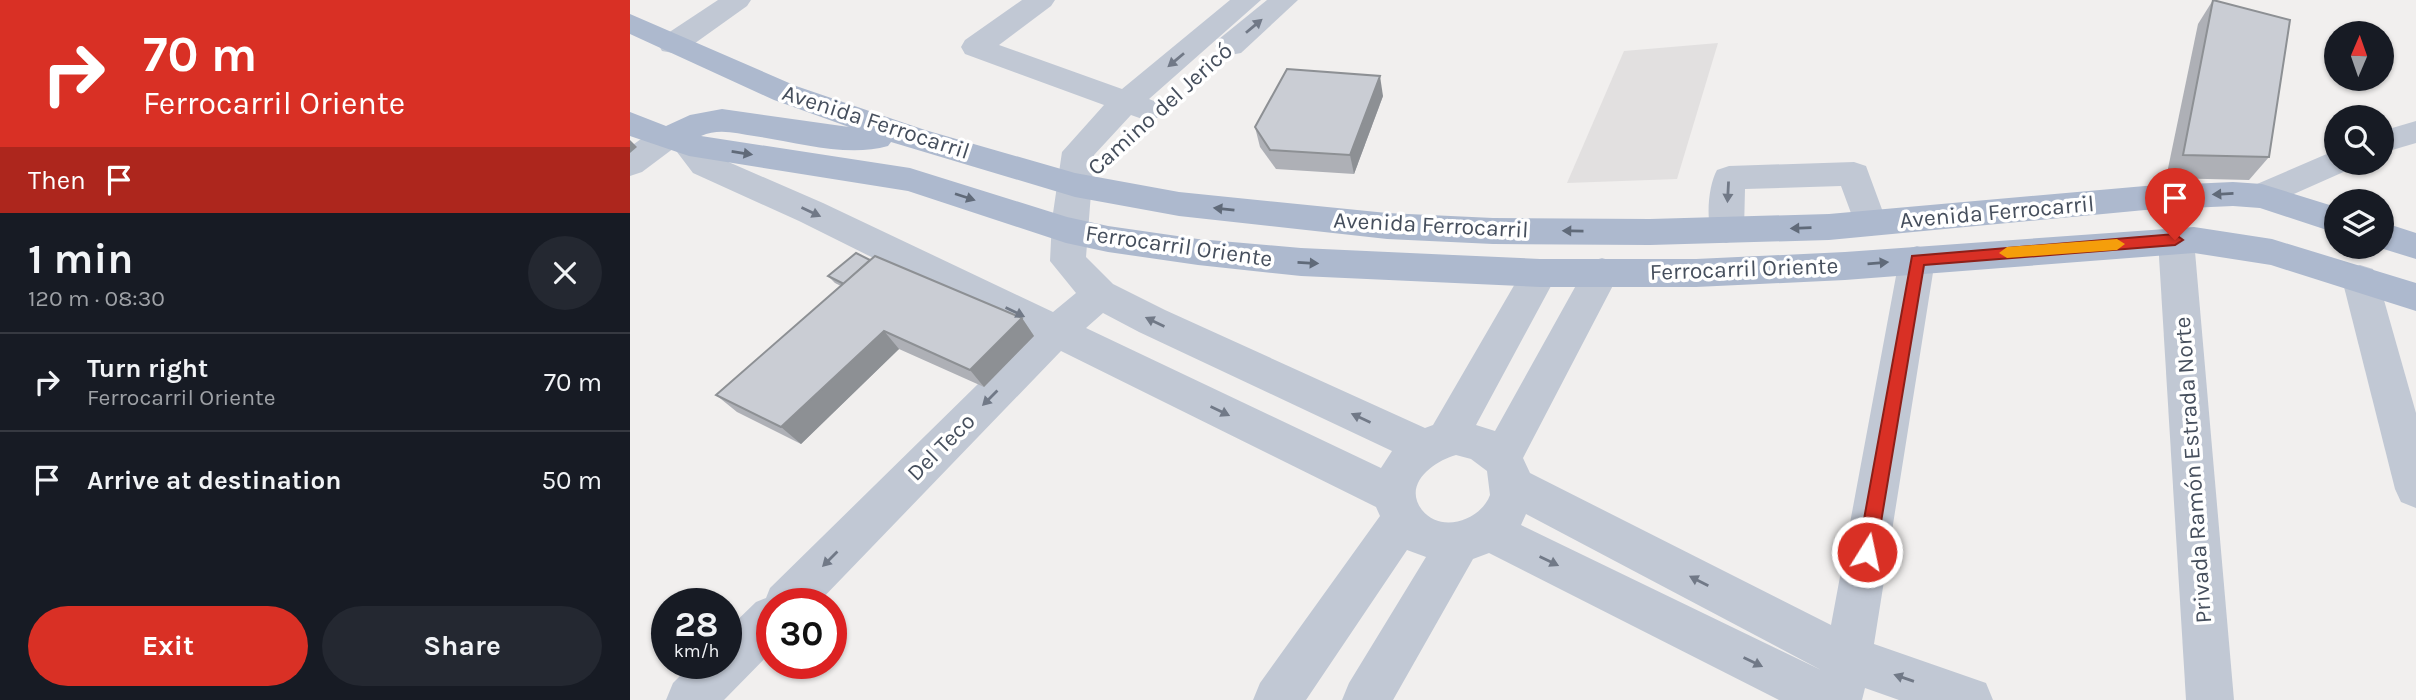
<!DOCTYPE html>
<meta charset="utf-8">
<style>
:root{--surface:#171b24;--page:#242831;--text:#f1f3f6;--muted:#9ea1a6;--line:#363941;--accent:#d93025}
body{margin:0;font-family:Karla,sans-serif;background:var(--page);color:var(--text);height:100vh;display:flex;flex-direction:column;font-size:26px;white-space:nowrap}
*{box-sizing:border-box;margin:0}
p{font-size:23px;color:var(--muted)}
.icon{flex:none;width:38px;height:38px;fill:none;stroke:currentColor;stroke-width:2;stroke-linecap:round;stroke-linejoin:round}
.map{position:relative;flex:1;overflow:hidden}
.drawer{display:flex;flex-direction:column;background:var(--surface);width:630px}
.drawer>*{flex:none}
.guide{background:#d93025;color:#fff;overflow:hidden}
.needle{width:46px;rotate:2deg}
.buttons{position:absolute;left:1694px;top:21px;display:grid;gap:14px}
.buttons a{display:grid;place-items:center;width:70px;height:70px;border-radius:50%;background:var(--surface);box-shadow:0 2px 5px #0004;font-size:35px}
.speed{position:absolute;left:21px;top:588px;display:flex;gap:14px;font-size:35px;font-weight:700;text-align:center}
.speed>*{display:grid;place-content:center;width:91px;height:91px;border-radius:50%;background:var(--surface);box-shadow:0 2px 5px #0004;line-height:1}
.speed small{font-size:18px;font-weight:400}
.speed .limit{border:10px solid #d22;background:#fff;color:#111}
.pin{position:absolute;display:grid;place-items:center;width:60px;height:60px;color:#fff;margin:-72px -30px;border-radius:50% 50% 50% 0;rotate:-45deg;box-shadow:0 0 7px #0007}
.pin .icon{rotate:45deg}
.me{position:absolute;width:77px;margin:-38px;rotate:10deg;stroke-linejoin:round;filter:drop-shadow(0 0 5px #0008)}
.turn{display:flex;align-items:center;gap:24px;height:147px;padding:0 28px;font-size:32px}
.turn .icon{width:91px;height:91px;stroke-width:2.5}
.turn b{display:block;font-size:49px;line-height:60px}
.then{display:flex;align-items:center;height:66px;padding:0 28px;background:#0003;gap:14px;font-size:26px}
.round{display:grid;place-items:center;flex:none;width:74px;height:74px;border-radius:37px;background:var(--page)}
.head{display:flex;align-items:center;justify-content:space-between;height:119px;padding:0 28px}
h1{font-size:42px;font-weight:700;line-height:52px}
.cta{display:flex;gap:14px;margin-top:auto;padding:14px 28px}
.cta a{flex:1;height:80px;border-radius:42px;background:var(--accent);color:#fff;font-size:28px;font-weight:700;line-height:80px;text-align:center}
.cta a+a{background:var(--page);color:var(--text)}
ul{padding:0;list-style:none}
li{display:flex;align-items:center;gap:21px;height:98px;padding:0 28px;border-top:2px solid var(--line)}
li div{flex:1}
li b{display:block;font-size:26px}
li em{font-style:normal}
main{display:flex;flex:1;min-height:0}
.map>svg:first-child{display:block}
</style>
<main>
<section class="drawer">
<div class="guide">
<div class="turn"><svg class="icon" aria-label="right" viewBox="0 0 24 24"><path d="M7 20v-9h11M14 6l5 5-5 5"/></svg><div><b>70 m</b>Ferrocarril Oriente</div></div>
<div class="then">Then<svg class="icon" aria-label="arrive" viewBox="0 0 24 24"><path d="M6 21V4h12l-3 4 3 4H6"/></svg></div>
</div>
<div class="head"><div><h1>1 min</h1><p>120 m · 08:30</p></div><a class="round"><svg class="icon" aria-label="close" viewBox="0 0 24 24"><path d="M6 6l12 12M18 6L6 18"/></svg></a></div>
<ul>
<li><svg class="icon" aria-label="right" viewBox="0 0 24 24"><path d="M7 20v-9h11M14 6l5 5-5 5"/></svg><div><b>Turn right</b><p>Ferrocarril Oriente</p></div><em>70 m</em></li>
<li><svg class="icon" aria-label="arrive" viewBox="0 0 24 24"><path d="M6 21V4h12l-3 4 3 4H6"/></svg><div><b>Arrive at destination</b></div><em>50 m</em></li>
</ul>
<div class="cta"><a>Exit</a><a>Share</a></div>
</section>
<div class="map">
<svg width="1786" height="700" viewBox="0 0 1786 700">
<rect width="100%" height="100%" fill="#f1efee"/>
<!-- education -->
<polygon fill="#e2e0e0" points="1088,43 1047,179 937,183 994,51"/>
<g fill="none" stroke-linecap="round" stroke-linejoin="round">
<!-- minor -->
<g fill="#c1c8d4" fill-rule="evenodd">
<polygon points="88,0 121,0 117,6 54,51 43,53 32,51 28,44 32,37"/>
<path d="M392,0H425L421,6L369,45L492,89L600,0H631L519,99L529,103L534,110L529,117L518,121L501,115L464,155L456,257L483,284L535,310L795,428L803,425L897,263L910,259L923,263L928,273L846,425L865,431L959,262L972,258L985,262L990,272L893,458L900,473L1201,625L1269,260L1274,250L1287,246L1300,250L1305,260L1244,644L1356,683L1363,700H1269L1235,688L1232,700H1149L859,553L843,559L763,700H712L719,683L796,557L777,550L676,700H623L630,683L750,516L746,507L431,351L187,604H142V651L94,700H36L43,683L63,663H96V631L126,602L136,598L140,588L398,335L169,221L63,173L44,148L12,172L0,176V147C16,136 26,125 46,130L50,136L59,134L71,137L87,157L193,203L423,312L446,293L420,261L422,220L432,152L474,105L335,54L331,47L335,40ZM473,313L509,332L762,451L751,468L456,328ZM826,455L841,459L857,471L860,495C851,520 811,534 792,510C772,484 804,461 826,455ZM896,514L1191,670L891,525Z"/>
<polygon points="637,0 668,0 611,53 600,55 589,53 585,46 589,39"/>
<polygon points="1786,121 1786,143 1752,153 1752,131"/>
<polygon points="1706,150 1706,163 1722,163 1718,170 1632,208 1620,205 1615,196 1620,187"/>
<path d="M1224,162L1236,166L1257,223L1252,232L1240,236L1228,232L1211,186L1115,189L1114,230L1108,239L1096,243L1084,239C1075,223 1078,186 1087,170L1099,166Z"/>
<polygon points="1546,227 1558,231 1564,240 1604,700 1556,700 1528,240 1534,231"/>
<polygon points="1730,265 1743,269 1748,279 1786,413 1786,508 1771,502 1765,489 1712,279 1717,269"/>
</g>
<!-- major -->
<g fill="#adb9ce" fill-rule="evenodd">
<path d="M0,14L166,86L295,130L445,173L549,192L757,213L863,218L1020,219L1199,214L1515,186L1603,182L1632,184L1706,207V233L1630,208L1603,206L1515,210L1199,240L1020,245L863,244L757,239L549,216L445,197L261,142L258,146C217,158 166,142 124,136C106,133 88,128 71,136L280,168L437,217L478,226L568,239L671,248L910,259H1066L1215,252L1564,227L1642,239L1786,283V311L1641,265L1564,253L1215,280L1066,287H910L671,276L568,265L478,252L436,243L278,191L59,156L0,136V112L36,126L60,115L92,109L219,127L144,100L0,34Z"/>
<polygon points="1752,222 1786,233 1786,259 1747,247 1752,247"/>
</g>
</g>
<!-- wall -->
<g fill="#aeb0b6">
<polygon points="1583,0 1639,157 1619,180 1536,178 1568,24"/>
<polygon points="753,96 724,174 646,169 630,147 625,127"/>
<polygon points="240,260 392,318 404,336 354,387 269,349 171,444 107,412 86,395 211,286 205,283 198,276"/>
</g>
<!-- shaded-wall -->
<g fill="#8d9094">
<polygon points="750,76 753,96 724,174 720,155"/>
<polygon points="0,140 7,147 0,153"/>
<polygon points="392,318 404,336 354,387 340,370"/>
<polygon points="254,331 269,349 171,444 151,427"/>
</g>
<!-- building -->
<g fill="#cacdd4" stroke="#8d9094" stroke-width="2">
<polygon points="1583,0 1660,20 1639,157 1553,155"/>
<polygon points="657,69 750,76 720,155 640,150 625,127"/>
<polygon points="226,253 240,260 214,284 198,276"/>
<polygon points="245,256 392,318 340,370 254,331 151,427 86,395"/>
</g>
<!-- one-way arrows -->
<defs><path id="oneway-solid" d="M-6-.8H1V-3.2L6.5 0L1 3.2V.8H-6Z" transform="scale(1.75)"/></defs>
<g fill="#717987">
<use href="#oneway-solid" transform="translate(624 26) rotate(-40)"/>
<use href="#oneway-solid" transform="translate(546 60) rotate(140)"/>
<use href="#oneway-solid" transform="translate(1098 192) rotate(93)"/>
<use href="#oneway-solid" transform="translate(181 212) rotate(25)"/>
<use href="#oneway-solid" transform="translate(385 312) rotate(26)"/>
<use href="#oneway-solid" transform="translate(525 322) rotate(-154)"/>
<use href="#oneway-solid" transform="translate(360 398) rotate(135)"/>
<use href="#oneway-solid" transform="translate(590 411) rotate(26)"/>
<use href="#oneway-solid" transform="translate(731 418) rotate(-155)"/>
<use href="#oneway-solid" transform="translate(200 559) rotate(135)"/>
<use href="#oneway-solid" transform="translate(919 561) rotate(26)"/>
<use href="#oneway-solid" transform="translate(1069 581) rotate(-153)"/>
<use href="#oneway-solid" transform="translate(1123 662) rotate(26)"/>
<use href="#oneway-solid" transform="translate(1274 678) rotate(-161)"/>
</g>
<g fill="#606a79">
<use href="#oneway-solid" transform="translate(112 153) rotate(9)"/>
<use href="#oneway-solid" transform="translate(1593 194) rotate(177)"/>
<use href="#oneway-solid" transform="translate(335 197) rotate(18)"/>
<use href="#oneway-solid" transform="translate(594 209) rotate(-174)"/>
<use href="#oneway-solid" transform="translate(1171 228) rotate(178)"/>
<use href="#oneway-solid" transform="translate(943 231) rotate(-179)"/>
<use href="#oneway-solid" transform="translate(678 263) rotate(3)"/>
<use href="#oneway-solid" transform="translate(1248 263) rotate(-5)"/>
</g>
<!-- route -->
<polygon fill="#d93025" stroke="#8d1f18" stroke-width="2" points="1545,234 1553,240 1545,245 1294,265 1246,552 1243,558 1237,561 1230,558 1228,552 1282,256"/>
<!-- slow -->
<polygon fill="#f59e0b" points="1487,239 1495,244 1487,250 1377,258 1369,253 1377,247"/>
<g text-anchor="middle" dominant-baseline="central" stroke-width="7" stroke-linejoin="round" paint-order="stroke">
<!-- street labels -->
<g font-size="23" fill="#464f5d" stroke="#fff">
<text transform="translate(530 109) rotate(-42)">Camino del Jericó</text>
<text transform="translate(246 122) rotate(18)">Avenida Ferrocarril</text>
<text transform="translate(1367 212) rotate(-5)">Avenida Ferrocarril</text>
<text transform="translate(801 225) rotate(3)">Avenida Ferrocarril</text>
<text transform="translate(549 246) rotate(8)">Ferrocarril Oriente</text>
<text transform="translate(1114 269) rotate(-2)">Ferrocarril Oriente</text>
<text transform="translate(311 447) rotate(-45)">Del Teco</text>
<text transform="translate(1563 470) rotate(-94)">Privada Ramón Estrada Norte</text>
</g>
</g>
</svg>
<div class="buttons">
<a><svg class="needle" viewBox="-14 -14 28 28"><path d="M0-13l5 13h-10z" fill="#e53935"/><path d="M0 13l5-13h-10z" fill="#9ea1a6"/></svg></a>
<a><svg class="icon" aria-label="search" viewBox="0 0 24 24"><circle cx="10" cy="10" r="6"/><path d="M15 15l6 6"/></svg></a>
<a><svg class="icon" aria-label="layers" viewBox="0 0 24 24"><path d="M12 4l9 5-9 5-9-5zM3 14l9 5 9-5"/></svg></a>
</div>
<div class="speed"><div>28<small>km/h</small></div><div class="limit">30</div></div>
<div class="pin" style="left:1545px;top:240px;background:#d93025"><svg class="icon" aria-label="arrive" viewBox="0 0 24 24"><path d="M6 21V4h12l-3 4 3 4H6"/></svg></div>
<svg class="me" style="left:1237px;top:552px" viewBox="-20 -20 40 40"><circle r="17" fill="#d93025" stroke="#fff" stroke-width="3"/><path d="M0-11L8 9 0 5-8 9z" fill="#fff"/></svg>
</div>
</main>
